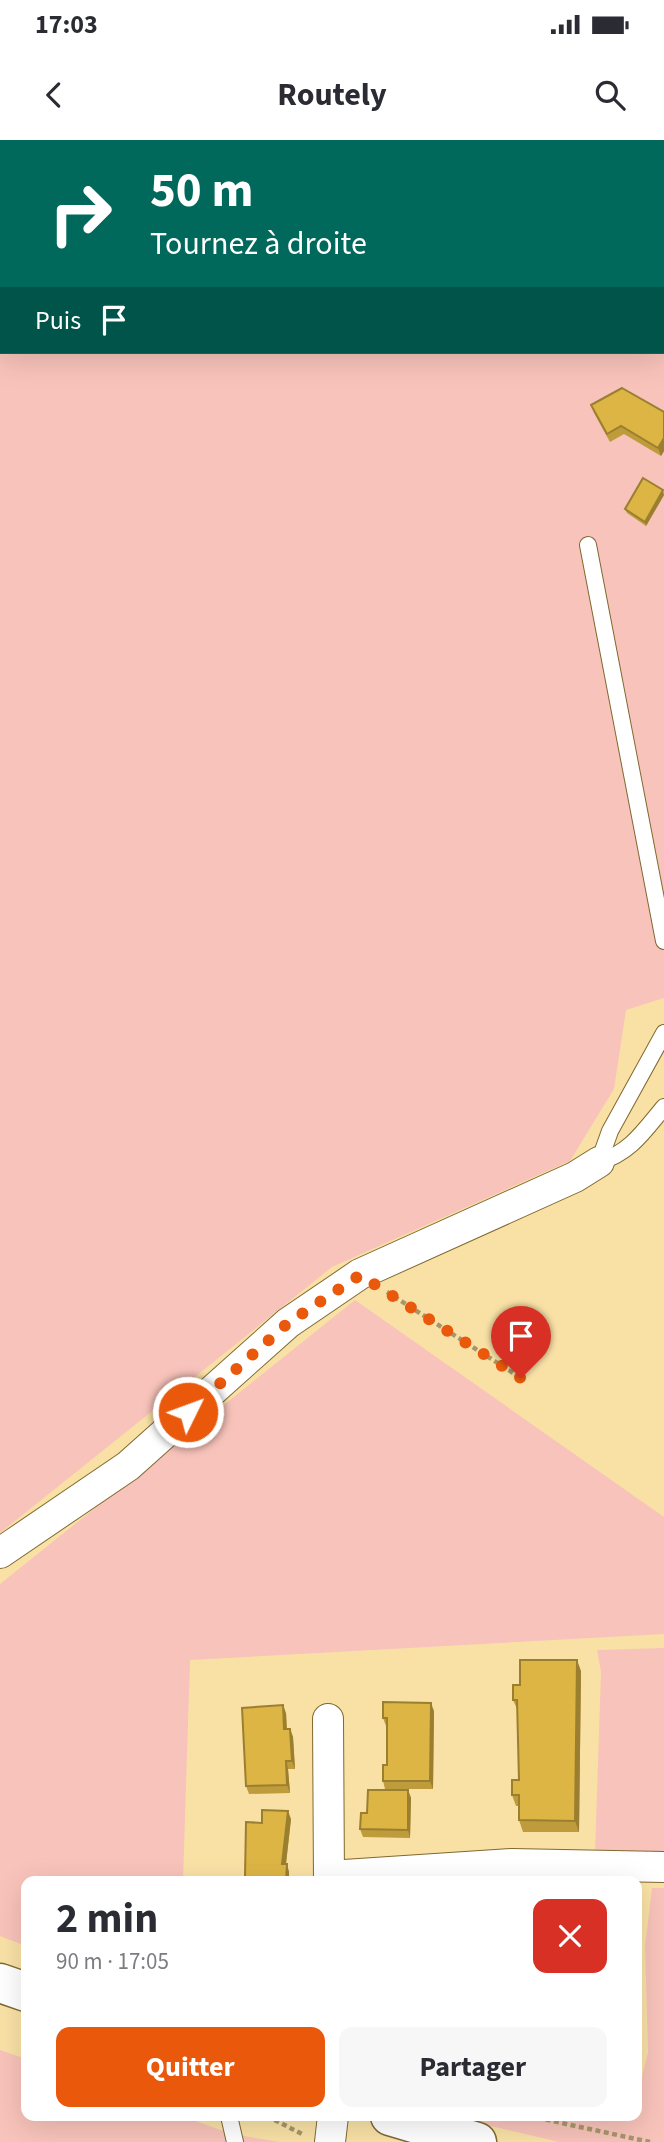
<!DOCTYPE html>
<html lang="fr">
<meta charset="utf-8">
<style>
:root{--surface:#fff;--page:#f7f7f7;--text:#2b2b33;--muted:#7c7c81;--accent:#ea580c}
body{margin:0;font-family:"Source Sans 3",sans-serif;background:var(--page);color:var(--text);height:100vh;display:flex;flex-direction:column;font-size:26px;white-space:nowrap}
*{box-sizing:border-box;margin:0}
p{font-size:23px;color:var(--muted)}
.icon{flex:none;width:38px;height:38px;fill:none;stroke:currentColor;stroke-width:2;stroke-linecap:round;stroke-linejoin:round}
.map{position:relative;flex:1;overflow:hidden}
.panel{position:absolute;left:21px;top:1736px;width:621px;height:245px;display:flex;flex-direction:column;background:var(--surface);border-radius:14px;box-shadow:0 7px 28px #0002}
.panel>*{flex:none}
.hud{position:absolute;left:0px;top:0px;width:665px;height:214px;box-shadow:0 7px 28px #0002;background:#00695c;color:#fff;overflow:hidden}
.pin{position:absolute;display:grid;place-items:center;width:60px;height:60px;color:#fff;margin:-72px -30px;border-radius:50% 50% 50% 0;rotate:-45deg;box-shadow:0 0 7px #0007}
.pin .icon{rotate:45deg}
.me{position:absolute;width:77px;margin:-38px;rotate:48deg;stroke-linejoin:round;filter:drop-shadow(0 0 5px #0008)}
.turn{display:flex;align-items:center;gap:24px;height:147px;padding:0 35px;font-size:32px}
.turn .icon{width:91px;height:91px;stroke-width:2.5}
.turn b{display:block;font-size:49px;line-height:60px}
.then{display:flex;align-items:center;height:66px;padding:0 35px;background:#0003;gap:14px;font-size:26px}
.round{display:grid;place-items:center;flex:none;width:74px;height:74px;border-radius:14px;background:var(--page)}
.overview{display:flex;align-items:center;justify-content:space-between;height:119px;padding:0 35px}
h1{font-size:42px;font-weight:700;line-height:52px}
.action{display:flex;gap:14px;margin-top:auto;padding:14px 35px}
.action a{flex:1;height:80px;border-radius:14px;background:var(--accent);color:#fff;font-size:28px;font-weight:700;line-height:80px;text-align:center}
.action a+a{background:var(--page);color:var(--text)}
.status{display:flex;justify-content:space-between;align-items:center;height:49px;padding:0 35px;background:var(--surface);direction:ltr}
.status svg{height:19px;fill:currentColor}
header{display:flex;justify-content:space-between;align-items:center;height:91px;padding:0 35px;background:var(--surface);font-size:32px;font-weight:700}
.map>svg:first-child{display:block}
</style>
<div class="status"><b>17:03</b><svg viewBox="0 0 49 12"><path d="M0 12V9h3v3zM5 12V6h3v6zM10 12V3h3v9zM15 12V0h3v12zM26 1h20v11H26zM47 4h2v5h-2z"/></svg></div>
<header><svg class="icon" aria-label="back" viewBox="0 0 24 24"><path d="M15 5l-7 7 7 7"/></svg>Routely<svg class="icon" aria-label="search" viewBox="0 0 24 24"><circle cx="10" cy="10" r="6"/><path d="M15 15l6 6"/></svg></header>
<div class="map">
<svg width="664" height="2002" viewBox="0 0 664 2002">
<rect width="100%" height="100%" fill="#f9e1a6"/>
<!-- green -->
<g fill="#f8c3ba">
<polygon points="0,0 544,2 2,2 2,212 663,212 664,65 664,858 626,870 614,949 570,1021 332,1127 0,1393"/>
<polygon points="355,1160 664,1377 664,1494 190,1520 183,1741 26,1741 26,1806 0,1796 0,1444"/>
<polygon points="664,1508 664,1713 595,1713 601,1532 597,1510"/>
<polygon points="652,1748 664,1748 664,2002 559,2002 449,1976 637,1976 637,1958 648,1912 645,1806"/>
<polygon points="0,1910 26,1919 26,1976 182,1976 232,1994 280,2002 0,2002"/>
</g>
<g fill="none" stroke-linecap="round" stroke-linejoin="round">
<!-- lane casing -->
<g stroke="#7f6930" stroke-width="18">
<g id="lane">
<polyline points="588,405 664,801"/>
<polyline points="599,1022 610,991 664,893"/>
<path d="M599,1022C630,1013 644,991 664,967"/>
<polyline points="229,1976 235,2002"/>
</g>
</g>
<!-- street casing -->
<g stroke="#7f6930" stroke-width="32">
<g id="street">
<polyline points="0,1413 128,1326 288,1183 360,1134 575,1037 599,1022"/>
<polyline points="328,1579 329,1741"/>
<polyline points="329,1736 512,1724 664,1727"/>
<polyline points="330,2002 333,1976"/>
</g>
</g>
<!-- secondary casing -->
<g stroke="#7f6930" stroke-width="41">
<g id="secondary">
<polyline points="0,1843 26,1852"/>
<polyline points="390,1976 477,2002"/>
</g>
</g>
<!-- path -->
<g stroke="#a7966a" stroke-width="4.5" stroke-dasharray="5 3.5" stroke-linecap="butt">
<polyline points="461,0 464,2"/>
<polyline points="663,103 664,103"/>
<polyline points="387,1152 521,1238"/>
<polyline points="267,1976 302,1994"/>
<polyline points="529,1976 650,2002"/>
</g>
<!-- lane -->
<use href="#lane" stroke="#fff" stroke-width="16"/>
<!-- street -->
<use href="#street" stroke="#fff" stroke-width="30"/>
<!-- secondary -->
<use href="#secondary" stroke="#fff" stroke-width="38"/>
</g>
<!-- wall -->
<g fill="#be9c3b">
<polygon points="591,265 664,272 664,311 661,316 624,294 610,302 594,273"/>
<polygon points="664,355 646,386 627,373 625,369"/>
<polygon points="581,1531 579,1692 523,1692 519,1680 519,1666 516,1666 512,1655 519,1640 518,1571 513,1560 520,1545"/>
<polygon points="434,1571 433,1649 385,1649 383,1641 387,1625 387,1586 386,1586 383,1578"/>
<polygon points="286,1573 287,1589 290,1589 293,1597 295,1629 288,1629 290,1653 249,1654 246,1646"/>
<polygon points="408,1650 411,1658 410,1698 363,1697 360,1689 367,1673"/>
<polygon points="291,1679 286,1724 289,1732 289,1741 247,1741 245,1737 262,1683"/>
</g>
<!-- shaded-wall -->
<g fill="#9b7f30">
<polygon points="664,298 664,311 661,316 658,308"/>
<polygon points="663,350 664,355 646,386 645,382"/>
<polygon points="577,1520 581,1531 579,1692 575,1681"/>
<polygon points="431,1563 434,1571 433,1649 430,1641"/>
<polygon points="283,1565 286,1573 287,1597 284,1589"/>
<polygon points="290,1589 293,1597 295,1629 292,1621"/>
<polygon points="286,1621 288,1629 290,1653 287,1645"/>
<polygon points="408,1650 411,1658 410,1698 408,1690"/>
<polygon points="288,1671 291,1679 285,1732 282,1724"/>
<polygon points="287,1724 289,1732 289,1741 286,1741"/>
</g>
<!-- building -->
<g fill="#ddb545" stroke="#9b7f30" stroke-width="2">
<polygon points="622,248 664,272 664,298 658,308 621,286 607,294 591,265"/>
<polygon points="643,338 663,350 645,382 625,369"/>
<polygon points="520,1520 577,1520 575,1681 519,1680 519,1655 512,1655 512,1640 519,1640 517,1560 513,1560 513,1545 520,1545"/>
<polygon points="383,1562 431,1563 430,1641 383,1641 383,1625 387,1625 387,1578 383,1578"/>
<polygon points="283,1565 284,1589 290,1589 292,1621 286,1621 287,1645 246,1646 242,1568"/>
<polygon points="368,1650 408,1650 408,1690 360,1689 361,1673 367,1673"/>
<polygon points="262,1670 288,1671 282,1724 287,1724 286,1741 260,1741 260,1737 245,1737 246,1682 262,1683"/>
</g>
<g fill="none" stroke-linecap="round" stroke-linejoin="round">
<!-- route -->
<polyline stroke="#ea580c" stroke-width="12" stroke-dasharray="0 21.6" points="188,1272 288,1183 360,1135 521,1238"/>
</g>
</svg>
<div class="pin" style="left:521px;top:1238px;background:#d93025"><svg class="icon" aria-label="arrive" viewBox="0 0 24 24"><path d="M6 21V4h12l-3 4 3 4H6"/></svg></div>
<svg class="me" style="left:188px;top:1272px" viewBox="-20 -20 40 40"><circle r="17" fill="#ea580c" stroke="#fff" stroke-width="3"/><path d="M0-11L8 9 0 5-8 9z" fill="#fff"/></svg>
<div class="hud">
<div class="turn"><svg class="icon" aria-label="right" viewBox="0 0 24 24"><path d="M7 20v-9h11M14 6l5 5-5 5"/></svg><div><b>50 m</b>Tournez à droite</div></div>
<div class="then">Puis<svg class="icon" aria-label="arrive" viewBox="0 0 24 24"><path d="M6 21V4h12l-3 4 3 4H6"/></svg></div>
</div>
<section class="panel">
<div class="overview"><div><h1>2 min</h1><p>90 m · 17:05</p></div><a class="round" style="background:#d93025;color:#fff"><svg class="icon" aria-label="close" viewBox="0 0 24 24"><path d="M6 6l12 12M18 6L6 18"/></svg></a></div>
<div class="action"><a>Quitter</a><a>Partager</a></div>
</section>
</div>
